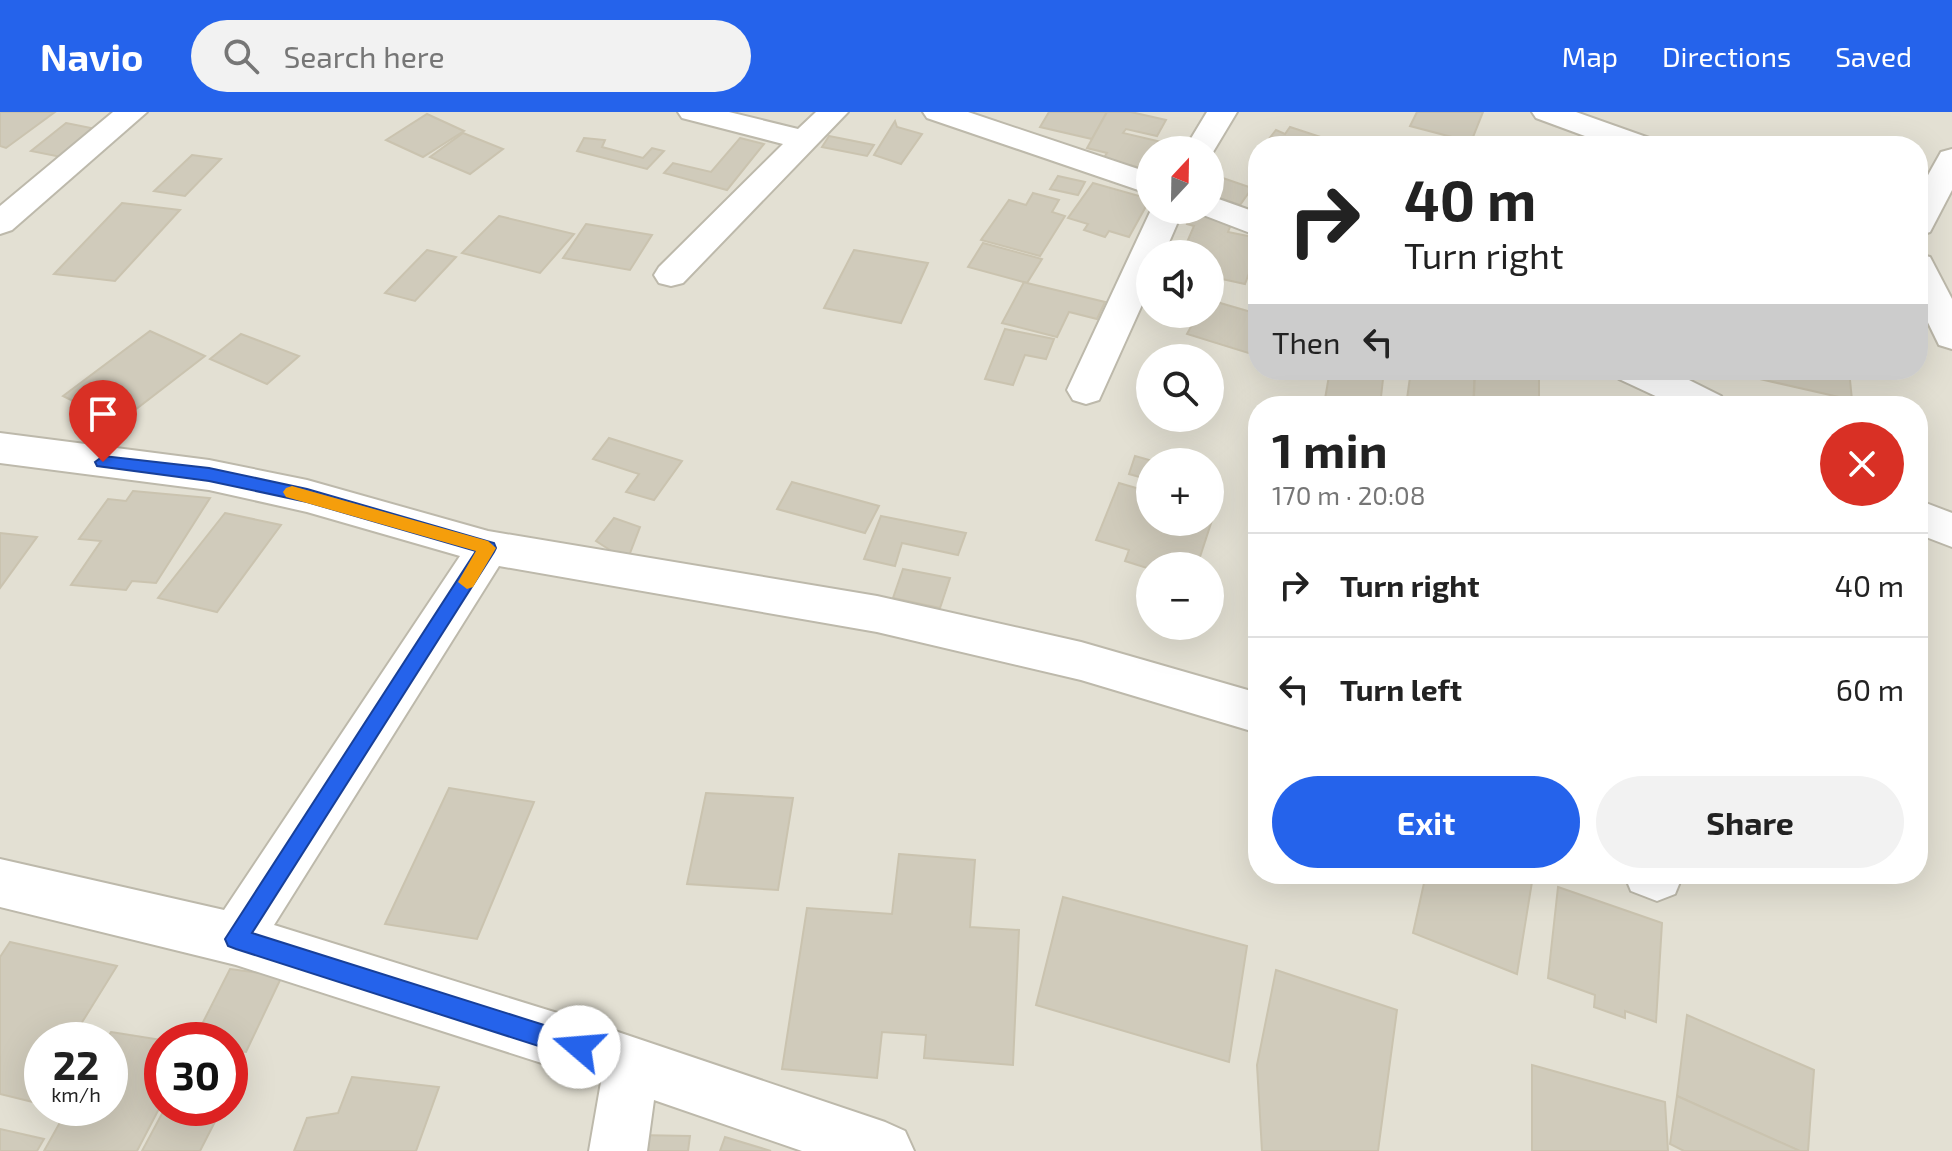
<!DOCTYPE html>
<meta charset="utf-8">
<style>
:root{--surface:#fff;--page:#f2f2f2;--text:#222;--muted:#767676;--line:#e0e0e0;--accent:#2563eb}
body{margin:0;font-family:"Exo 2",sans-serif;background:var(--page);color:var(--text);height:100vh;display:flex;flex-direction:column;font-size:30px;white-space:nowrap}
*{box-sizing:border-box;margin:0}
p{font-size:26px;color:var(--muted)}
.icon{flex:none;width:44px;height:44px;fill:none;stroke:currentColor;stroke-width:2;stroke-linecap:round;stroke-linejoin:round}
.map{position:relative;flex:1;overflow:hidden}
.panel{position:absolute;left:1248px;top:284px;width:680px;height:488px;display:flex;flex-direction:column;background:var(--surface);border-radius:32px;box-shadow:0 8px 32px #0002}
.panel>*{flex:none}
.guide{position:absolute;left:1248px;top:24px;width:680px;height:244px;border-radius:32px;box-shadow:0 8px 32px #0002;background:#fff;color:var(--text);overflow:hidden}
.needle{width:52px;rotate:22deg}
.tools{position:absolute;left:1136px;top:24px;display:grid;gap:16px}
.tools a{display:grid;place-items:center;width:88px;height:88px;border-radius:50%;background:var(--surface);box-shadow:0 8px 32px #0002;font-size:40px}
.speed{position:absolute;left:24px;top:910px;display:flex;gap:16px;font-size:40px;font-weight:700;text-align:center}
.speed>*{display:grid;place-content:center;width:104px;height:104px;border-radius:50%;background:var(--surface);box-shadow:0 8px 32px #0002;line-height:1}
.speed small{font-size:20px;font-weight:400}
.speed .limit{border:12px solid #d22;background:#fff;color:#111}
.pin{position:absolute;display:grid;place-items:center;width:68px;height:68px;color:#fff;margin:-82px -34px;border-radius:50% 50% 50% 0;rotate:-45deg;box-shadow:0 0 8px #0007}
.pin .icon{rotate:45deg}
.me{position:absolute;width:88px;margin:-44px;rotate:288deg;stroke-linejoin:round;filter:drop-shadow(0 0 6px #0008)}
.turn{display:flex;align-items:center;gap:28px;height:168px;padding:0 24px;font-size:36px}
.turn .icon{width:104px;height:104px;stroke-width:2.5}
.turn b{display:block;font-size:56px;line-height:68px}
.then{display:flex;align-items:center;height:76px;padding:0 24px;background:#0003;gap:16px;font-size:30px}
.round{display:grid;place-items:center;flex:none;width:84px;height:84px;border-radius:42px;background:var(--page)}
.head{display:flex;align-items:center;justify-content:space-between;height:136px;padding:0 24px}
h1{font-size:48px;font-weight:700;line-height:60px}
.cta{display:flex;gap:16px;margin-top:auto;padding:16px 24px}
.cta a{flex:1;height:92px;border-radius:48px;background:var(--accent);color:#fff;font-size:32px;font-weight:700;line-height:92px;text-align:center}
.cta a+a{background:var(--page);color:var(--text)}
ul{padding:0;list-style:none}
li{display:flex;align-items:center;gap:24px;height:104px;padding:0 24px;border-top:2px solid var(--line)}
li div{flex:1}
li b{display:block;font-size:30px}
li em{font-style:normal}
header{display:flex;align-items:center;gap:48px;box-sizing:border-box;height:112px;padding:0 40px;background:var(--accent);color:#fff}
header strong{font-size:38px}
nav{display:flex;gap:44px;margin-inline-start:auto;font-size:28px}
.search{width:560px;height:72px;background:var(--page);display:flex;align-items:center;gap:20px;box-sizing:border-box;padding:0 28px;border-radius:44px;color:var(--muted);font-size:30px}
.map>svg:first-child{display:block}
</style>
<header>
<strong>Navio</strong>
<div class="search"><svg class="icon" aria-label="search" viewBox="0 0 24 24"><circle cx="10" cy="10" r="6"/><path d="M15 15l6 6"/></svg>Search here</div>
<nav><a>Map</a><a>Directions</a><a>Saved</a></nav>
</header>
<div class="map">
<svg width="1952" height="1039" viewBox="0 0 1952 1039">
<rect width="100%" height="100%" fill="#f0eee4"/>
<!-- residential -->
<path fill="#e3e0d3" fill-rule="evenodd" d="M0,0H1952V1039H0ZM1258,34H1918V258H1258ZM1150,38H1210V98H1150ZM1150,142H1210V202H1150ZM1150,246H1210V306H1150ZM1258,294H1918V762H1258ZM1150,350H1210V410H1150ZM1150,454H1210V514H1150ZM42,928H110V996H42ZM162,928H230V996H162Z"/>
<!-- building -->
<g fill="#d0cbbb" stroke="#cac3af" stroke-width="2">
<polygon points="0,0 55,0 6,36 0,34"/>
<polygon points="1049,0 1107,0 1092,27 1040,15"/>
<polygon points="1107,0 1131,0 1166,8 1157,24 1126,17 1123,21 1174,33 1171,38 1150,38 1150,58 1103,47 1107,41 1087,36"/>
<polygon points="1417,0 1483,0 1471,30 1410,14"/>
<polygon points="427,2 464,19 423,45 386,28"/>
<polygon points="895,9 897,15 922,22 901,52 874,43"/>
<polygon points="66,11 96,17 61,45 31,39"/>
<polygon points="1290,15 1348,34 1264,33 1276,18 1285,22"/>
<polygon points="463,21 503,37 470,62 430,45"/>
<polygon points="829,24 874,33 867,44 822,35"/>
<polygon points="584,26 605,28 602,35 643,46 652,36 664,39 647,57 577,39"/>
<polygon points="740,26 764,32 727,78 664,61 673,51 711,60"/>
<polygon points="192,43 221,47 185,84 154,79"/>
<polygon points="1214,63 1252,76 1240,93 1210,83 1210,68"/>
<polygon points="1058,64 1085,70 1078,83 1050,77"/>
<polygon points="1093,71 1150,87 1129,125 1109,119 1105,125 1084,118 1088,112 1068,106"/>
<polygon points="1033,81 1059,88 1052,100 1065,104 1040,144 981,128 1009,88 1026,93"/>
<polygon points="122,91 180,98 115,169 54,162"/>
<polygon points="1191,101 1232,110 1228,120 1258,126 1258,136 1245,172 1213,165 1216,156 1210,155 1210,142 1182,142 1194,114 1187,112"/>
<polygon points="499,104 574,122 540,161 462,141"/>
<polygon points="586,112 652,123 630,158 563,146"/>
<polygon points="983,131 1042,147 1027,171 968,155"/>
<polygon points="427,138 456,145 415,189 385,181"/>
<polygon points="854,138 928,151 901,211 824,196"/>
<polygon points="1024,170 1027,171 1105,190 1097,207 1069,200 1057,225 1002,211"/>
<polygon points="1210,188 1258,202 1258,244 1187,222 1198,202 1210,202"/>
<polygon points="1005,217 1054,227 1046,247 1025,243 1013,273 985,267"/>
<polygon points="150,219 205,244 118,311 63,284"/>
<polygon points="241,222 299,244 267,272 210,247"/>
<polygon points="1330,258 1384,258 1380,294 1325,287"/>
<polygon points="1411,258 1475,258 1473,294 1406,294"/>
<polygon points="1475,258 1539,258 1539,294 1515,294 1474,286"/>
<polygon points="1751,258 1849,258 1852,288 1751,265"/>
<polygon points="609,326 682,349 654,388 626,380 639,362 593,347"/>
<polygon points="1135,344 1156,350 1150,350 1150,368 1129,362"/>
<polygon points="792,370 879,394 865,421 777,397"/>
<polygon points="1119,371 1150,380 1150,410 1210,410 1210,397 1215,399 1197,454 1169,448 1167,454 1150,454 1150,457 1125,449 1129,438 1096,428"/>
<polygon points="133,379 210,386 156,471 132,469 126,478 71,473 101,429 79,427 108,387 126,389"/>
<polygon points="225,401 281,413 217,500 158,486"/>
<polygon points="881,404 966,421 958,443 902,431 895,454 864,447"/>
<polygon points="614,406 640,415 627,449 596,429"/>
<polygon points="0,421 37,425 0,476"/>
<polygon points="903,457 950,466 940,496 893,486"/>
<polygon points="449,676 534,690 477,827 385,812"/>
<polygon points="706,681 793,686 778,778 687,772"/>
<polygon points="899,742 975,748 970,815 1019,818 1013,953 924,946 926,923 882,920 877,966 782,957 807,796 892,802"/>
<polygon points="1426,762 1509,762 1532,770 1517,862 1413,821"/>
<polygon points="1558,775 1662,811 1656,910 1625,899 1625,906 1594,895 1595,883 1548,866"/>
<polygon points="1063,785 1247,834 1229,950 1036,893"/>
<polygon points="10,830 117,854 71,928 42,928 42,975 33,990 0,982 0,845"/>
<polygon points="230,857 282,864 246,940 230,938 230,928 194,928"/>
<polygon points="1276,858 1397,898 1378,1039 1262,1039 1257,953"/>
<polygon points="1687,903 1814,958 1808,1039 1799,1039 1677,984"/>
<polygon points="111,920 162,928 162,991 137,1039 44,1039 68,996 110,996 110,928 106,928"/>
<polygon points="1532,953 1665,990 1668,1039 1532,1039"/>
<polygon points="352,965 439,975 416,1039 294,1039 307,1006 338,1001"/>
<polygon points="1677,984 1800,1039 1684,1039 1670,1032"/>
<polygon points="165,996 222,996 200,1039 142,1039"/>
<polygon points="0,1017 44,1027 37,1039 0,1039"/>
<polygon points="637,1023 690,1024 688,1039 635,1039"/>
<polygon points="725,1025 771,1039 720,1039"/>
</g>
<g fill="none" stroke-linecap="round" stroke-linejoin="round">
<!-- minor casing -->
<g stroke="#bdb9ab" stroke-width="4">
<g id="minor">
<polygon points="113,0 147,0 12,118 0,122 0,94"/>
<polygon points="678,0 729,0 798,17 816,0 848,0 683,171 671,174 659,171 654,163 659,155 783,32 682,6"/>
<polygon points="923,0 968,0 1150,61 1150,82 927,6"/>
<polygon points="1207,0 1237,0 1210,45 1210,38 1184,38"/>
<polygon points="1532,0 1576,0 1652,27 1657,34 1612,34 1536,6"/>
<polygon points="1952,37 1952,78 1930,120 1918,124 1918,81 1941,40"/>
<polygon points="1210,84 1258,101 1258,124 1198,101 1196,98 1210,98"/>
<polygon points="1151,98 1183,98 1164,142 1150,142 1150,175 1099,288 1086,292 1073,288 1067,278"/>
<polygon points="1918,142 1930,145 1952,187 1952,237 1939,233 1918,190"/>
<polygon points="1613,258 1669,258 1721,284 1727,294 1677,294 1619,267"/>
<polygon points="0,321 209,348 307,368 488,419 877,484 1081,530 1258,581 1258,621 1081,568 877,520 499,454 274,813 609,917 885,1010 905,1019 914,1039 802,1039 654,988 647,1039 589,1039 601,970 236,853 0,795 0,747 224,798 460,444 307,400 209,378 0,351"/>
<polygon points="1918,388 1952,401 1952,435 1918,422"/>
<polygon points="1624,762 1681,762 1682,765 1675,782 1657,789 1631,779"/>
</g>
</g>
<!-- minor -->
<use href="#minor" fill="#fff" fill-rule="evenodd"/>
</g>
<!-- route -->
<polygon fill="#2563eb" stroke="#184099" stroke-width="2" points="103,344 209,356 307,377 494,431 496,436 494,440 252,821 579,924 587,927 590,935 587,943 579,947 236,837 228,834 225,827 476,439 307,390 209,369 97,354 95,350"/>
<!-- slow -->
<polygon fill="#f59e0b" points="292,374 488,429 496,436 473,475 467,477 458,470 476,439 286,385 283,380 286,376"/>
</svg>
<div class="tools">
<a><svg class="needle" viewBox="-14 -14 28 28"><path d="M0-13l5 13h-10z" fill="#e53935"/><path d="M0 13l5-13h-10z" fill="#767676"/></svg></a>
<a><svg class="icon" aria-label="sound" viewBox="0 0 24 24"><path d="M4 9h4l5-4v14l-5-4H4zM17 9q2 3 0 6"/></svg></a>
<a><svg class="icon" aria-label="search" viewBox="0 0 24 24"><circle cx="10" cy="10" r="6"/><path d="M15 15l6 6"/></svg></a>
<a>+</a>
<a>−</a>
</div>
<div class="speed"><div>22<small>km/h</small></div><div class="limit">30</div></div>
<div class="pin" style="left:103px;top:350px;background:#d93025"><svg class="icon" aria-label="arrive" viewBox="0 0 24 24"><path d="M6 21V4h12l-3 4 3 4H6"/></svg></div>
<svg class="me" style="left:579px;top:935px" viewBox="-20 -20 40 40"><circle r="19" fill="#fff"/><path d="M0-13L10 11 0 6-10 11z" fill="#2563eb"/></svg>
<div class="guide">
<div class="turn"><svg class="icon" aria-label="right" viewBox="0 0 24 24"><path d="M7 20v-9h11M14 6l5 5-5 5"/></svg><div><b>40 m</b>Turn right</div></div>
<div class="then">Then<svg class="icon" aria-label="left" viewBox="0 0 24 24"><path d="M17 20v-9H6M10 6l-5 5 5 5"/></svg></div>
</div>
<section class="panel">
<div class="head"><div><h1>1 min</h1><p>170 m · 20:08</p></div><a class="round" style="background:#d93025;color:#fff"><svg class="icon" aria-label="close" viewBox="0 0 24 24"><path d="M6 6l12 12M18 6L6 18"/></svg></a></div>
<ul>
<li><svg class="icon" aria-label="right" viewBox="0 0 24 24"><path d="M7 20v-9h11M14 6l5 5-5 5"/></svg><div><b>Turn right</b></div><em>40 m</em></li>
<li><svg class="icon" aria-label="left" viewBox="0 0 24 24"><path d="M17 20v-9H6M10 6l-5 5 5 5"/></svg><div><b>Turn left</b></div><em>60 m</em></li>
</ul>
<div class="cta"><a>Exit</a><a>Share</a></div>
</section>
</div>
